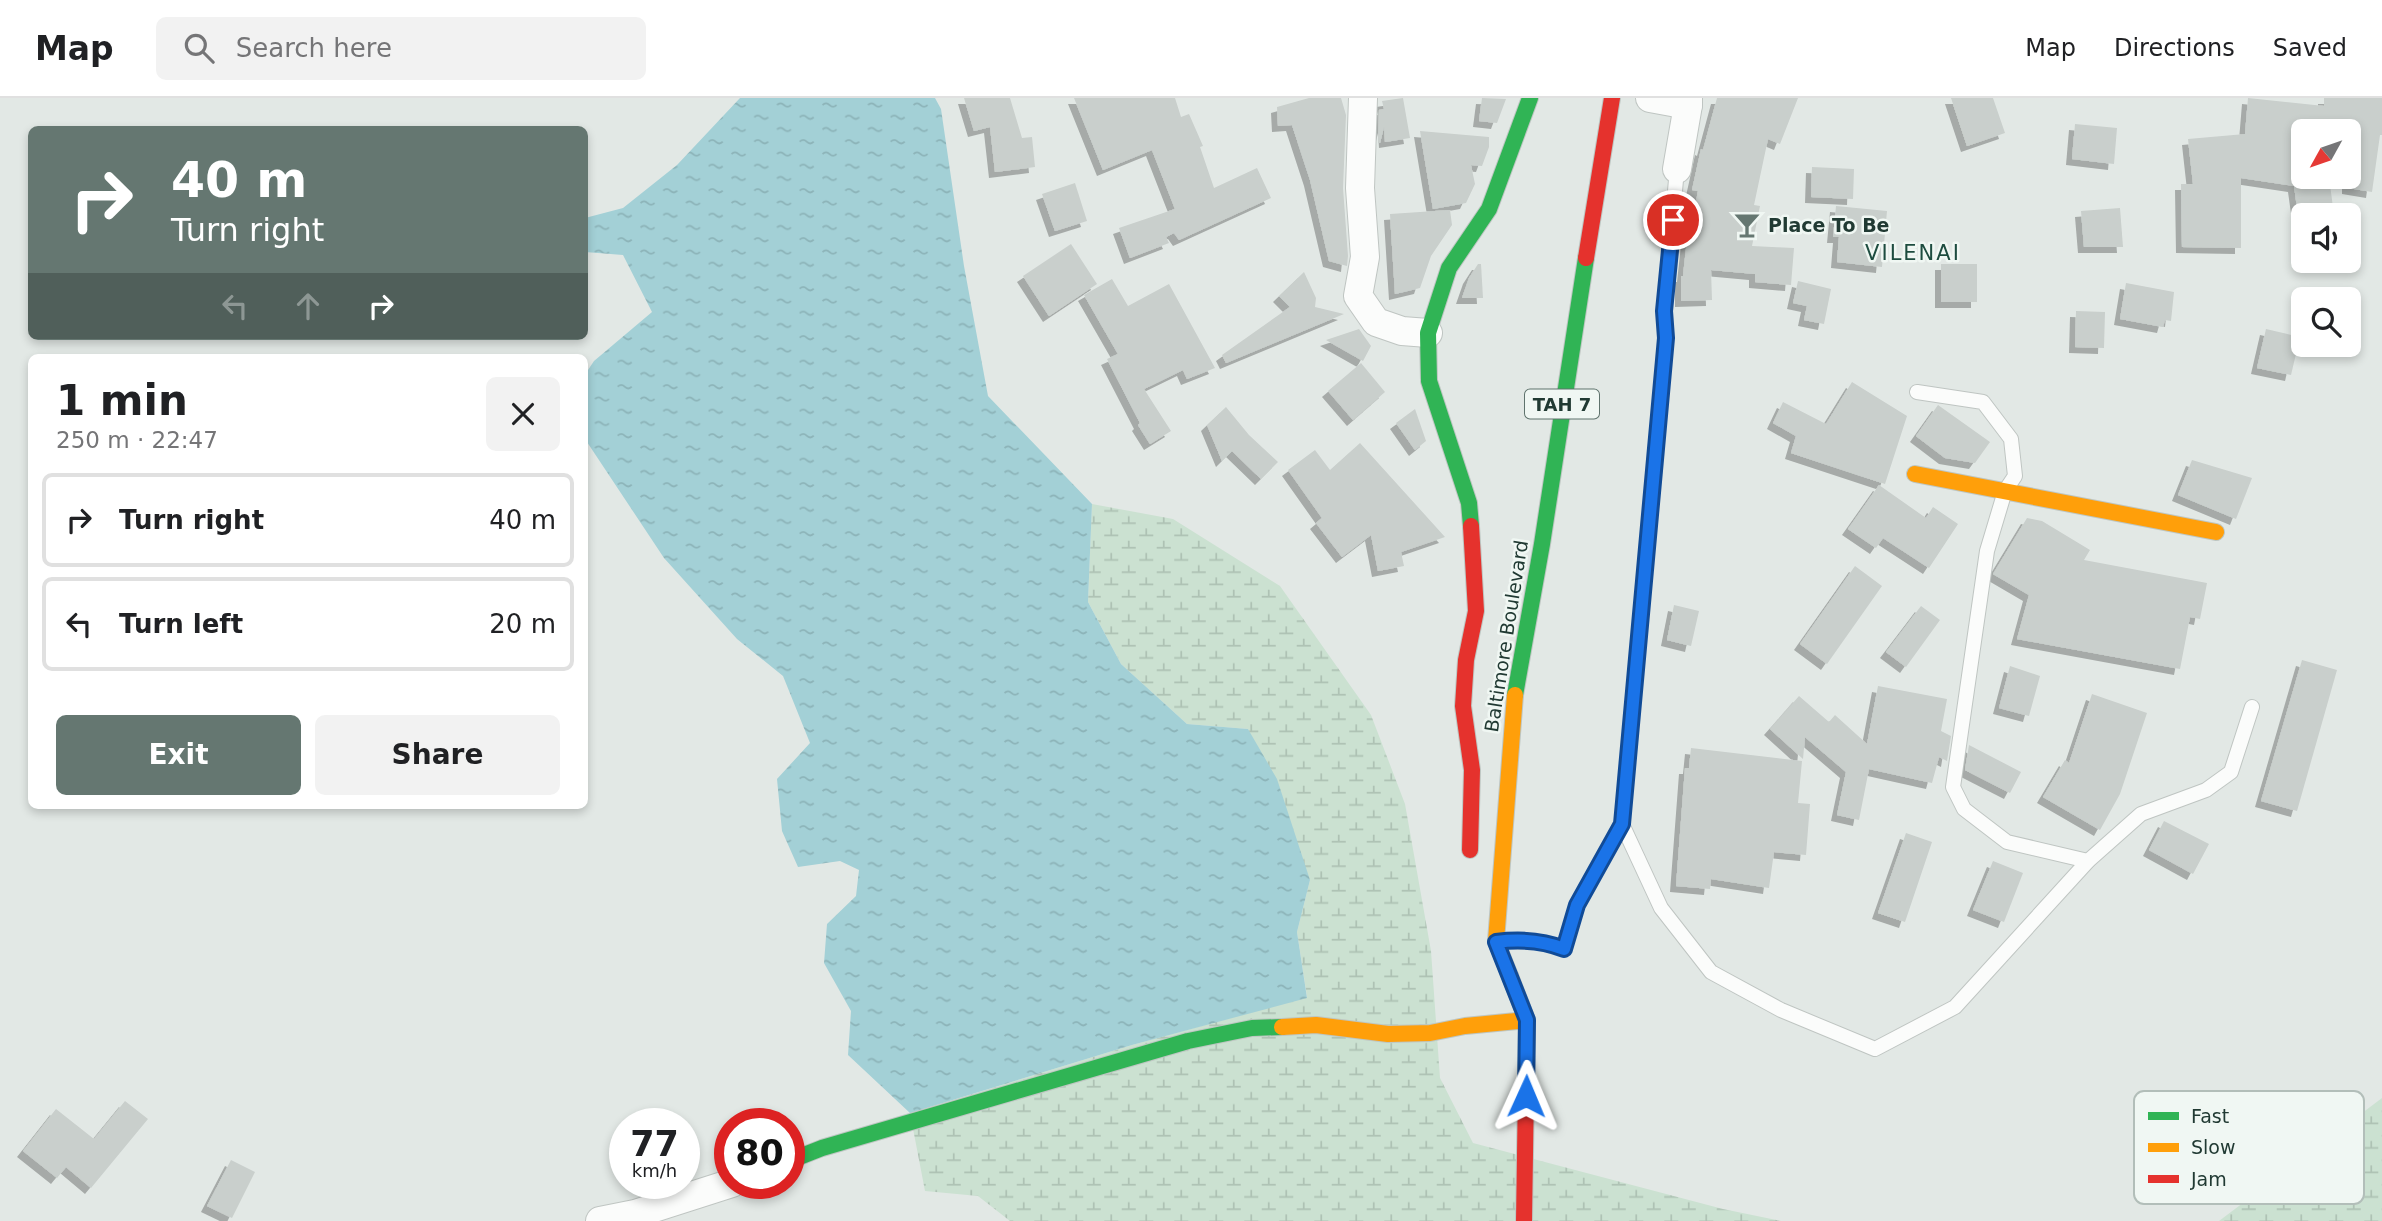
<!DOCTYPE html>
<meta charset="utf-8">
<style>
:root{--surface:#fff;--page:#f2f2f2;--text:#202124;--muted:#757577;--line:#e0e0e0;--accent:#657771}
body{margin:0;font-family:"DejaVu Sans",sans-serif;background:var(--page);color:var(--text);height:100vh;display:flex;flex-direction:column;font-size:26px;white-space:nowrap}
*{box-sizing:border-box;margin:0}
p{font-size:23px;color:var(--muted)}
.icon{flex:none;width:38px;height:38px;fill:none;stroke:currentColor;stroke-width:2;stroke-linecap:round;stroke-linejoin:round}
.map{position:relative;flex:1;overflow:hidden}
.panel{position:absolute;left:28px;top:256px;width:560px;height:455px;display:flex;flex-direction:column;background:var(--surface);border-radius:10px;box-shadow:0 4px 10px #0003}
.panel>*{flex:none}
.guide{position:absolute;left:28px;top:28px;width:560px;height:214px;border-radius:10px;box-shadow:0 4px 10px #0003;background:#657771;color:#fff;overflow:hidden}
.needle{width:46px;rotate:230deg}
.buttons{position:absolute;left:2291px;top:21px;display:grid;gap:14px}
.buttons a{display:grid;place-items:center;width:70px;height:70px;border-radius:10px;background:var(--surface);box-shadow:0 4px 10px #0003;font-size:35px}
.speed{position:absolute;left:609px;top:1010px;display:flex;gap:14px;font-size:35px;font-weight:700;text-align:center}
.speed>*{display:grid;place-content:center;width:91px;height:91px;border-radius:50%;background:var(--surface);box-shadow:0 4px 10px #0003;line-height:1}
.speed small{font-size:18px;font-weight:400}
.speed .limit{border:10px solid #d22;background:#fff;color:#111}
.pin{position:absolute;display:grid;place-items:center;width:60px;height:60px;color:#fff;margin:-30px;border:4px solid #fff;border-radius:50%;box-shadow:0 2px 7px #0007}
.me{position:absolute;width:77px;margin:-38px;rotate:1deg;stroke-linejoin:round;filter:drop-shadow(0 0 5px #0008)}
.turn{display:flex;align-items:center;gap:24px;height:147px;padding:0 28px;font-size:32px}
.turn .icon{width:91px;height:91px;stroke-width:2.5}
.turn b{display:block;font-size:49px;line-height:60px}
.lanes{display:flex;align-items:center;height:66px;padding:0 28px;background:#0003;justify-content:center;gap:35px;direction:ltr}
.lanes .off{opacity:.35}
.round{display:grid;place-items:center;flex:none;width:74px;height:74px;border-radius:10px;background:var(--page)}
.headline{display:flex;align-items:center;justify-content:space-between;height:119px;padding:0 28px}
h1{font-size:42px;font-weight:700;line-height:52px}
.button{display:flex;gap:14px;margin-top:auto;padding:14px 28px}
.button a{flex:1;height:80px;border-radius:10px;background:var(--accent);color:#fff;font-size:28px;font-weight:700;line-height:80px;text-align:center}
.button a+a{background:var(--page);color:var(--text)}
ul{padding:0;list-style:none}
li{display:flex;align-items:center;gap:21px;height:94px;margin:0 14px 10px;padding:0 14px;border:4px solid var(--line);border-radius:10px}
li div{flex:1}
li b{display:block;font-size:26px}
li em{font-style:normal}
header{display:flex;align-items:center;gap:42px;box-sizing:border-box;height:98px;padding:0 35px;background:var(--surface);border-bottom:2px solid var(--line)}
header strong{font-size:33px}
nav{display:flex;gap:38px;margin-inline-start:auto;font-size:24px}
.search{width:490px;height:63px;background:var(--page);display:flex;align-items:center;gap:18px;box-sizing:border-box;padding:0 24px;border-radius:10px;color:var(--muted);font-size:26px}
.map>svg:first-child{display:block}
</style>
<header>
<strong>Map</strong>
<div class="search"><svg class="icon" aria-label="search" viewBox="0 0 24 24"><circle cx="10" cy="10" r="6"/><path d="M15 15l6 6"/></svg>Search here</div>
<nav><a>Map</a><a>Directions</a><a>Saved</a></nav>
</header>
<div class="map">
<svg width="2382" height="1123" viewBox="0 0 2382 1123">
<defs>
<pattern id="wetland-marsh" width="20" height="14" patternUnits="userSpaceOnUse" patternTransform="scale(1.75)"><rect width="20" height="14" fill="#cbe1d1"/><path d="M1 5h8M5 5V1M11 12h8M15 12V8" fill="none" stroke="#aec2b4"/></pattern>
<pattern id="water-ripples" width="26" height="14" patternUnits="userSpaceOnUse" patternTransform="scale(1.75)"><rect width="26" height="14" fill="#a3d0d6"/><path d="M2 4q2-2 4 0t4 0M15 11q2-2 4 0t4 0" fill="none" stroke="#8cb3b8"/></pattern>
<filter id="shadow"><feDropShadow dx="-6" dy="6" stdDeviation="0" flood-color="#0004"/></filter>
</defs>
<rect width="100%" height="100%" fill="#e2e8e5"/>
<!-- wetland -->
<g fill="url(#wetland-marsh)">
<polygon points="1092,406 1173,421 1280,488 1371,617 1405,706 1431,853 1440,980 1473,1045 1723,1111 1781,1123 1010,1123 978,1098 925,1093 910,1015 1132,947 1307,899 1297,834 1310,782 1248,631 1187,626 1121,566 1088,504"/>
<polygon points="2382,1000 2382,1123 2219,1123"/>
</g>
<!-- water -->
<polygon fill="url(#water-ripples)" points="740,0 935,0 941,11 964,168 988,298 1092,406 1088,504 1121,566 1187,626 1248,631 1277,681 1310,782 1297,834 1307,900 1132,947 910,1015 848,957 851,913 824,865 827,826 856,798 859,772 840,763 798,769 782,733 777,681 810,645 783,578 737,541 664,460 585,341 584,278 594,263 652,214 623,157 585,154 585,120 623,110 677,67"/>
<!-- building -->
<g fill="#c9cfcc" filter="url(#shadow)">
<polygon points="964,0 1010,0 1022,40 1032,39 1035,69 995,74 990,29 974,33"/>
<polygon points="1074,0 1175,0 1181,19 1189,16 1203,48 1200,49 1214,90 1257,70 1271,100 1179,142 1174,135 1166,139 1169,145 1130,160 1119,130 1175,111 1152,52 1103,72"/>
<polygon points="1309,0 1341,0 1346,17 1343,90 1348,158 1347,168 1329,163 1310,82 1292,27 1278,28 1277,9"/>
<polygon points="1403,0 1410,40 1385,44 1384,29 1380,45 1378,45 1379,12 1384,11 1382,3"/>
<polygon points="1482,0 1506,1 1497,25 1479,23"/>
<polygon points="1717,0 1798,0 1780,46 1768,41 1754,107 1760,108 1752,148 1794,150 1791,187 1755,184 1755,176 1711,172 1712,202 1681,203 1681,178 1683,178 1687,141 1689,141 1698,93 1692,92 1701,51 1703,52"/>
<polygon points="1951,0 1993,0 2005,35 1967,48"/>
<polygon points="2248,0 2324,8 2324,0 2382,0 2382,37 2380,37 2372,94 2348,90 2348,33 2303,32 2303,79 2329,79 2334,117 2298,117 2294,88 2241,80 2241,150 2182,149 2181,86 2193,86 2188,41 2245,36"/>
<polygon points="2075,26 2117,30 2114,66 2072,61"/>
<polygon points="1420,33 1489,39 1489,49 1482,68 1471,67 1475,86 1466,105 1433,111"/>
<polygon points="1812,69 1854,71 1853,101 1811,99"/>
<polygon points="1075,85 1087,123 1055,133 1042,96"/>
<polygon points="1836,108 1887,113 1882,169 1837,164 1839,139 1833,139"/>
<polygon points="2120,110 2123,149 2084,149 2081,113"/>
<polygon points="1450,112 1452,127 1431,158 1420,190 1395,196 1390,116"/>
<polygon points="1071,146 1097,186 1049,218 1023,178"/>
<polygon points="1478,166 1481,166 1483,200 1462,200 1469,180"/>
<rect x="1941" y="166" width="36" height="38"/>
<polygon points="1304,174 1316,200 1315,209 1344,216 1226,265 1222,257 1290,209 1279,198"/>
<polygon points="1112,181 1128,208 1169,186 1215,270 1187,281 1183,272 1144,291 1171,333 1150,346 1138,327 1140,325 1107,261 1118,256 1084,197"/>
<polygon points="1798,183 1831,191 1824,226 1804,222 1807,208 1793,205"/>
<polygon points="2126,185 2174,194 2171,223 2165,222 2163,229 2120,221"/>
<polygon points="2076,213 2105,214 2104,250 2075,249"/>
<polygon points="1359,231 1371,248 1363,263 1326,242"/>
<polygon points="2266,231 2300,239 2291,277 2257,270"/>
<polygon points="1361,265 1385,294 1353,322 1328,293"/>
<polygon points="1852,284 1907,318 1885,386 1791,355 1796,338 1773,325 1783,304 1826,326"/>
<polygon points="1938,307 1990,344 1975,365 1945,360 1916,338"/>
<polygon points="1226,309 1249,337 1278,364 1261,381 1232,353 1222,363 1207,327"/>
<polygon points="1415,311 1426,343 1415,352 1396,325"/>
<polygon points="1360,345 1445,439 1401,454 1404,468 1378,473 1371,437 1342,459 1316,425 1322,420 1288,372 1315,352 1330,372"/>
<polygon points="2192,362 2252,380 2236,421 2178,397"/>
<polygon points="1879,387 1926,420 1933,409 1958,426 1929,470 1883,440 1876,450 1848,431"/>
<polygon points="2027,420 2042,423 2090,452 2084,462 2207,485 2200,521 2190,519 2180,571 2017,541 2029,497 1993,476"/>
<polygon points="1855,468 1882,488 1827,566 1800,546"/>
<polygon points="1674,507 1699,513 1691,548 1667,542"/>
<polygon points="1921,508 1940,522 1906,569 1886,554"/>
<polygon points="2302,562 2337,572 2297,713 2261,703"/>
<polygon points="2010,568 2040,578 2029,618 1999,610"/>
<polygon points="1878,588 1947,601 1941,633 1951,638 1947,663 1939,659 1932,685 1869,671 1859,722 1837,717 1846,674 1805,639 1803,661 1770,631 1799,598 1829,624 1835,617 1867,646"/>
<polygon points="2092,596 2147,615 2120,696 2100,732 2043,699 2065,662 2069,665"/>
<polygon points="1969,647 2021,674 2010,695 1965,672"/>
<polygon points="1691,650 1802,663 1798,705 1810,706 1806,757 1774,754 1769,790 1711,781 1710,791 1676,788 1685,670 1689,670"/>
<polygon points="2164,723 2209,746 2193,776 2149,752"/>
<polygon points="1906,735 1932,744 1905,824 1878,815"/>
<polygon points="1993,763 2023,775 2004,824 1973,812"/>
<polygon points="125,1003 148,1021 91,1090 66,1069 57,1080 23,1053 56,1011 94,1041"/>
<polygon points="231,1062 255,1074 232,1120 207,1108"/>
</g>
<g fill="none" stroke-linecap="round" stroke-linejoin="round">
<!-- lane casing -->
<g stroke="#bfc5c2" stroke-width="16">
<g id="lane">
<polyline points="1917,294 1983,304 2011,341 2015,378 2005,393 1987,453 1953,689 1964,711 2007,744 2088,763"/>
<polyline points="1622,726 1661,810 1711,874 1781,912 1875,951 1955,909 2088,763 2141,716 2206,692 2231,674 2252,609"/>
<path d="M1499,843C1522,841 1543,843 1564,851L1577,807L1622,726L1666,240L1664,213L1677,71"/>
</g>
</g>
<!-- street casing -->
<g stroke="#bfc5c2" stroke-width="30">
<g id="street">
<polyline points="1363,0 1360,90 1365,159 1358,198 1376,224 1402,233 1428,235"/>
<polyline points="1650,0 1688,7 1688,0"/>
<polyline points="1677,71 1688,7"/>
<polyline points="600,1123 635,1116 732,1085"/>
</g>
</g>
<!-- fast casing -->
<g stroke="#bec6c2" stroke-width="18">
<g id="fast">
<polyline points="1471,428 1469,405 1429,283 1428,235 1449,170 1489,111 1530,0"/>
<polyline points="1515,597 1542,446 1586,160"/>
<polyline points="789,1063 822,1050 1188,943 1252,930 1282,929"/>
</g>
</g>
<!-- slow casing -->
<g stroke="#bec6c2" stroke-width="18">
<g id="slow">
<polyline points="1915,376 2216,434"/>
<polyline points="1510,878 1496,843 1515,597"/>
<polyline points="1282,929 1316,927 1388,936 1430,935 1465,928 1527,922"/>
</g>
</g>
<!-- jam casing -->
<g stroke="#bec6c2" stroke-width="18">
<g id="jam">
<polyline points="1586,160 1612,0"/>
<polyline points="1470,752 1472,672 1463,608 1466,562 1476,513 1471,428"/>
<polyline points="1510,878 1527,922 1524,1123"/>
</g>
</g>
<!-- lane -->
<use href="#lane" stroke="#fbfcfb" stroke-width="14"/>
<!-- street -->
<use href="#street" stroke="#fbfcfb" stroke-width="28"/>
<!-- fast -->
<use href="#fast" stroke="#30b455" stroke-width="16"/>
<!-- slow -->
<use href="#slow" stroke="#ff9f0a" stroke-width="16"/>
<!-- jam -->
<use href="#jam" stroke="#e5322d" stroke-width="16"/>
</g>
<g fill="none" stroke-linecap="round" stroke-linejoin="round">
<!-- route casing -->
<g stroke="#114b97" stroke-width="18">
<path id="route" d="M1526,998L1527,922L1496,844C1520,841 1542,842 1564,851L1577,807L1622,726L1666,240L1664,213L1673,122"/>
</g>
<!-- route -->
<use href="#route" stroke="#1a73e8" stroke-width="12"/>
</g>
<!-- icons -->
<defs>
<g id="bar-bare" transform="scale(2.1)"><path d="M-6-5H6L.8 .8V4.5H3.5V6h-7V4.5H-.8V.8Z" fill="#657771" stroke="#f0f7f3" stroke-width="2.5" paint-order="stroke"/></g>
</defs>
<g fill-rule="evenodd">
<use href="#bar-bare" x="1747" y="127"/>
</g>
<g text-anchor="middle" dominant-baseline="central" stroke-width="5" stroke-linejoin="round" paint-order="stroke">
<!-- shield labels -->
<rect fill="#f0f7f3" stroke="#5f736d" stroke-width="2" x="1525" y="291.5" width="74" height="29" rx="5"/>
<g font-size="18" font-weight="bold" fill="#213a33">
<text x="1562" y="306">TAH 7</text>
</g>
<!-- poi labels -->
<g font-size="19" font-weight="bold" fill="#213a33" stroke="#f0f7f3" text-anchor="start">
<text x="1768" y="127">Place To Be</text>
</g>
<!-- street labels -->
<g font-size="19" fill="#213a33" stroke="#f0f7f3">
<text transform="translate(1506 538) rotate(-81)">Baltimore Boulevard</text>
</g>
<!-- neighbourhood labels -->
<g font-size="21" letter-spacing="2" fill="#1d4c3f" stroke="#f0f7f3">
<text x="1913" y="155">VILENAI</text>
</g>
</g>
<!-- legend -->
<rect x="2134" y="993" width="230" height="113" rx="10" fill="#f0f7f3" stroke="#b2beb9" stroke-width="2"/>
<rect x="2148" y="1014" width="31" height="8" fill="#30b455"/>
<rect x="2148" y="1045" width="31" height="9" fill="#ff9f0a"/>
<rect x="2148" y="1077" width="31" height="8" fill="#e5322d"/>
<g font-size="19" fill="#213a33">
<text x="2191" y="1025">Fast</text>
<text x="2191" y="1056">Slow</text>
<text x="2191" y="1088">Jam</text>
</g>
</svg>
<div class="buttons">
<a><svg class="needle" viewBox="-14 -14 28 28"><path d="M0-13l5 13h-10z" fill="#e53935"/><path d="M0 13l5-13h-10z" fill="#757577"/></svg></a>
<a><svg class="icon" aria-label="sound" viewBox="0 0 24 24"><path d="M4 9h4l5-4v14l-5-4H4zM17 9q2 3 0 6"/></svg></a>
<a><svg class="icon" aria-label="search" viewBox="0 0 24 24"><circle cx="10" cy="10" r="6"/><path d="M15 15l6 6"/></svg></a>
</div>
<div class="speed"><div>77<small>km/h</small></div><div class="limit">80</div></div>
<div class="pin" style="left:1673px;top:122px;background:#d93025"><svg class="icon" aria-label="arrive" viewBox="0 0 24 24"><path d="M6 21V4h12l-3 4 3 4H6"/></svg></div>
<svg class="me" style="left:1526px;top:998px" viewBox="-20 -20 40 40"><path d="M0-17L14 15 0 8-14 15z" fill="#1a73e8" stroke="#fff" stroke-width="4"/></svg>
<div class="guide">
<div class="turn"><svg class="icon" aria-label="right" viewBox="0 0 24 24"><path d="M7 20v-9h11M14 6l5 5-5 5"/></svg><div><b>40 m</b>Turn right</div></div>
<div class="lanes"><svg class="icon off" aria-label="left" viewBox="0 0 24 24"><path d="M17 20v-9H6M10 6l-5 5 5 5"/></svg><svg class="icon off" aria-label="ahead" viewBox="0 0 24 24"><path d="M12 20V5M6 11l6-6 6 6"/></svg><svg class="icon" aria-label="right" viewBox="0 0 24 24"><path d="M7 20v-9h11M14 6l5 5-5 5"/></svg></div>
</div>
<section class="panel">
<div class="headline"><div><h1>1 min</h1><p>250 m · 22:47</p></div><a class="round"><svg class="icon" aria-label="close" viewBox="0 0 24 24"><path d="M6 6l12 12M18 6L6 18"/></svg></a></div>
<ul>
<li><svg class="icon" aria-label="right" viewBox="0 0 24 24"><path d="M7 20v-9h11M14 6l5 5-5 5"/></svg><div><b>Turn right</b></div><em>40 m</em></li>
<li><svg class="icon" aria-label="left" viewBox="0 0 24 24"><path d="M17 20v-9H6M10 6l-5 5 5 5"/></svg><div><b>Turn left</b></div><em>20 m</em></li>
</ul>
<div class="button"><a>Exit</a><a>Share</a></div>
</section>
</div>
